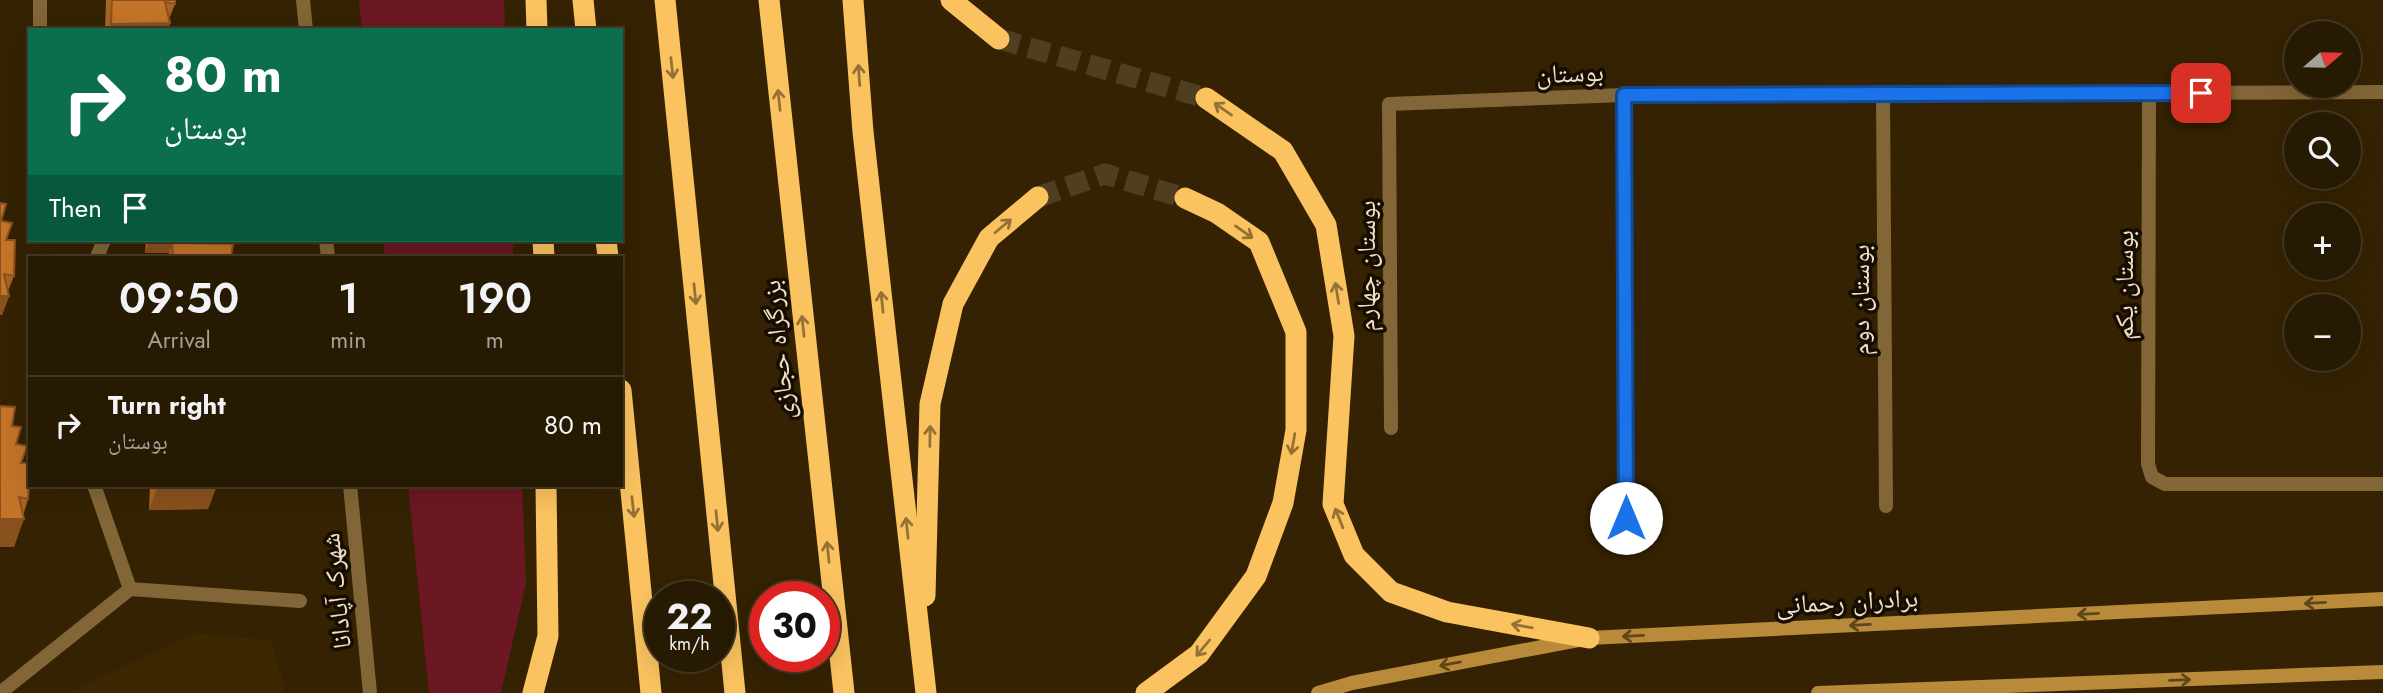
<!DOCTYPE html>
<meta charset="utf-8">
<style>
:root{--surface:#271a02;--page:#2f230c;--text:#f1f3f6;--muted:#a4a199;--line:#433824}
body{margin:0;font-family:Jost,"Noto Naskh Arabic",sans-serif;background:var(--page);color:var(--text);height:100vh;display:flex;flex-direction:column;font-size:26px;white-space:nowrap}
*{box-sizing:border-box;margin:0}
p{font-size:23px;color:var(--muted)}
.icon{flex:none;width:38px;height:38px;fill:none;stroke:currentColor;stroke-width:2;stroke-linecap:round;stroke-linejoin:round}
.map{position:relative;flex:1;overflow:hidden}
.sheet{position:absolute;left:28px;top:256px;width:595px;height:231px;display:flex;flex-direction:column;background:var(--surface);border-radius:0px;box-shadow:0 7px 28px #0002,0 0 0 2px var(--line)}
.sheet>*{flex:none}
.guide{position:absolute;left:28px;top:28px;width:595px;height:214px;border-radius:0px;box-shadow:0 7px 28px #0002,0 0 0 2px var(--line);background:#0b6e4f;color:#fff;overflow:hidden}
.needle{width:46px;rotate:70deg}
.fabs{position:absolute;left:2284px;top:21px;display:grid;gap:14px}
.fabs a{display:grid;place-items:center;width:77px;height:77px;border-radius:50%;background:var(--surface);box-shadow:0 7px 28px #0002,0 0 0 2px var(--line);font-size:35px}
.speed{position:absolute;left:644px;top:581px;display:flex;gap:14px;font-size:35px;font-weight:700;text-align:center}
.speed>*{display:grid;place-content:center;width:91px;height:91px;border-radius:50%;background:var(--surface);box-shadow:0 7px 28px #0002,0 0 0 2px var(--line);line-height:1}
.speed small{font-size:18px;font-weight:400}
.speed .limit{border:10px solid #d22;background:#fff;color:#111}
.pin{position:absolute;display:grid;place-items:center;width:60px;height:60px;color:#fff;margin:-30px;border-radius:14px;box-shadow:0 4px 10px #0006}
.me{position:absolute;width:77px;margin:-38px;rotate:0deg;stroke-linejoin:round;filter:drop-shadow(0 0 5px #0008)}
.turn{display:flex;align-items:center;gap:24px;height:147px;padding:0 21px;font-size:32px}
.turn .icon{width:91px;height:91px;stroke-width:2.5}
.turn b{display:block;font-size:49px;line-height:60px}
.then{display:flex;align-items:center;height:66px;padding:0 21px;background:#0003;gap:14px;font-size:26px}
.eta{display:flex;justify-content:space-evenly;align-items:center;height:119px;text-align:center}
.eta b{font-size:42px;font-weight:600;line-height:49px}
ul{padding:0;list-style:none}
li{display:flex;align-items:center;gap:21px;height:98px;padding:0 21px;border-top:2px solid var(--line)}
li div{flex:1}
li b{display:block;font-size:26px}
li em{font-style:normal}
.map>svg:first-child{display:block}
</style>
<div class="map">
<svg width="2383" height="693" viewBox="0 0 2383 693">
<rect width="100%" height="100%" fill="#342202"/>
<!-- built -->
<polygon fill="#3c2700" points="193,633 271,640 286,693 69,693"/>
<!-- green -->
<g fill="#6c1822">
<polygon points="359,0 504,0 505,30 362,30"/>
<polygon points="383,240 513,240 513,257 385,257"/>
<polygon points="408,485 522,485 526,583 501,693 429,693"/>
</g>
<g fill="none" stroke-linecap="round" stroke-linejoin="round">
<!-- highway-tunnel -->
<g stroke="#503e20" stroke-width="21" stroke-dasharray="21 10" stroke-linecap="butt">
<polyline points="999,39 1206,98"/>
<polyline points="1038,197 1105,174 1185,198"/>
</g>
<!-- street -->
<g stroke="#836637" stroke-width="14">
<polyline points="303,0 306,30"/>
<polyline points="40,30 40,0"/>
<polyline points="2149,93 2148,464 2152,477 2165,484 2383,484"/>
<polyline points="1883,94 1886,506"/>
<polyline points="1624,95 1626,518"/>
<polyline points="326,240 328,257"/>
<polyline points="97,257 104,240"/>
<polyline points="1391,428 1389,104 1624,95 2383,92"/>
<polyline points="94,485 130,589"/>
<polyline points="350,485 370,693"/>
<polyline points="0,693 130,589 300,601"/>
</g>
<!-- secondary -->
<g stroke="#b88a39" stroke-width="14">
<polyline points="1318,693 1352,683 1589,638 2383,599"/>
<polyline points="1818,693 2383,672"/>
</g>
<!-- highway -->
<g stroke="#fbc360" stroke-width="21">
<polyline points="536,0 537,30"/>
<polyline points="583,0 586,30"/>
<polyline points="665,0 735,693"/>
<polyline points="769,0 844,693"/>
<polyline points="853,0 863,132 926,693"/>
<polyline points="951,0 999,39"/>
<polyline points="1206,98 1283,151 1326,225 1344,336 1333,504 1354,555 1391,592 1447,612 1589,638"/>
<polyline points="543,240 544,257"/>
<polyline points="606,240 608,257"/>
<polyline points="621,390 651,693"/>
<polyline points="925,596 930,404 953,304 989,238 1038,197"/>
<polyline points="533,693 548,636 546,485"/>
<polyline points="1146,693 1199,654 1256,576 1283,503 1296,430 1296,332 1259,242 1217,213 1185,198"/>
</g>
</g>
<!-- wall -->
<g fill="#a96423">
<polygon points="106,0 175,0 175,4 169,19 170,23 168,30 105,30"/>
<polygon points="1,221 14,276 8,291 9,296 2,315"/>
<polygon points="146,240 209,240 208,243 231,257 167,257 169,253 145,253"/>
<polygon points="0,406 12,426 21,463 28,499 14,547 0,547"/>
<polygon points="150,485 217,485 208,509 149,510"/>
</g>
<!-- shaded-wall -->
<g fill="#89511d">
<polygon points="170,23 168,30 109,30 111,24"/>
<polygon points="150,240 209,240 204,253 172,243 169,253 145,253"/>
<polygon points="0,296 9,296 2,315 0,315"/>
<polygon points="158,485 217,485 208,509 149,510"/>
<polygon points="0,519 24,519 14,547 0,547"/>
</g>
<!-- building -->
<g fill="#c47429" stroke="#89511d" stroke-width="2">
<polygon points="112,0 175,0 175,4 165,2 170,23 111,24"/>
<polygon points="0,203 6,204 1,221 12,223 6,240 15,240 14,276 4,274 9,296 0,296"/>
<polygon points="172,243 233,244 231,257 173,257"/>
<polygon points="0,406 15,407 12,426 21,427 16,444 27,446 21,463 30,463 28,499 19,497 24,519 0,519"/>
</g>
<!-- one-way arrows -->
<defs><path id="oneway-shaft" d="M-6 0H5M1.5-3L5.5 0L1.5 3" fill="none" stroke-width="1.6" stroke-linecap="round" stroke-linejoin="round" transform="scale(1.75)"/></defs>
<g stroke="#947135">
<use href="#oneway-shaft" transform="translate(672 68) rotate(84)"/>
<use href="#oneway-shaft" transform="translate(859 75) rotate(-94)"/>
<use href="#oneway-shaft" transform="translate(779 100) rotate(-96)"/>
<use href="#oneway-shaft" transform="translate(1223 109) rotate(-145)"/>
<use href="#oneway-shaft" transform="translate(1003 226) rotate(-40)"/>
<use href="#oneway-shaft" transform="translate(1244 232) rotate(35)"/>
<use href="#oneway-shaft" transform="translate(1337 293) rotate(-99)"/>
<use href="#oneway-shaft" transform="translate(695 294) rotate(84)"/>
<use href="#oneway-shaft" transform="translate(882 302) rotate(-96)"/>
<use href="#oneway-shaft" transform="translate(803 326) rotate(-96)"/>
<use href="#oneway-shaft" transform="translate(930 436) rotate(-89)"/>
<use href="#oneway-shaft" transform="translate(1293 444) rotate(100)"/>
<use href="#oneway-shaft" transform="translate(633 507) rotate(84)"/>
<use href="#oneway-shaft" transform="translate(1339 518) rotate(-112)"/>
<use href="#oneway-shaft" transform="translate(717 521) rotate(84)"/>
<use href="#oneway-shaft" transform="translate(907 528) rotate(-96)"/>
<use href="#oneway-shaft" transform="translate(828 552) rotate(-96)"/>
<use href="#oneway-shaft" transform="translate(1522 626) rotate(-170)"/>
<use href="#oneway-shaft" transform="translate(1203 648) rotate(130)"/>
</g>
<g stroke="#5f451a">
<use href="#oneway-shaft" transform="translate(2315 603) rotate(177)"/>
<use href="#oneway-shaft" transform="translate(2088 614) rotate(177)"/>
<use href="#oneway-shaft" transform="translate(1860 625) rotate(177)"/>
<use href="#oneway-shaft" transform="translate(1633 636) rotate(177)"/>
<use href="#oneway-shaft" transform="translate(1450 664) rotate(169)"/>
<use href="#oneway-shaft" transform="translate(2180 680) rotate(-2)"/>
</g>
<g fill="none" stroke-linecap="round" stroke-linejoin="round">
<!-- route casing -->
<g stroke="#114b97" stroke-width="18">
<polyline id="route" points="1626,518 1624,95 2201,93"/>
</g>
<!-- route -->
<use href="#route" stroke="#1a73e8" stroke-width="12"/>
</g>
<g text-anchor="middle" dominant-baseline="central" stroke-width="7" stroke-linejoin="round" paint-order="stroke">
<!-- street labels -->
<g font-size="26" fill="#efe0ca" stroke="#170d00">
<text transform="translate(1570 73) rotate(-2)">بوستان</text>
<text transform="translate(1366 266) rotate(-90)">بوستان چهارم</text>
<text transform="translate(2124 285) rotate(-90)">بوستان یکم</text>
<text transform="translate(1860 300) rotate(-90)">بوستان دوم</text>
<text transform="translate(778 350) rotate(-96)">بزرگراه حجازی</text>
<text transform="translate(336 591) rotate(-96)">شهرک آپادانا</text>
<text transform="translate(1847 601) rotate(-3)">برادران رحمانی</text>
</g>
</g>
</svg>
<div class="fabs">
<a><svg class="needle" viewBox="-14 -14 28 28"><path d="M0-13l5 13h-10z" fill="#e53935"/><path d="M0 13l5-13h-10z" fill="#a4a199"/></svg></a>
<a><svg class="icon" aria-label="search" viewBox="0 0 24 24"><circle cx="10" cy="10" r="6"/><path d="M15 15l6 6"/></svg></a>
<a>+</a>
<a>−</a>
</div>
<div class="speed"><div>22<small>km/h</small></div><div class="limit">30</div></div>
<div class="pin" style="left:2201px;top:93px;background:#d93025"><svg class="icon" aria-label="arrive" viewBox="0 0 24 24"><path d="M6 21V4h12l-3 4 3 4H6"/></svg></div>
<svg class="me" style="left:1626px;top:518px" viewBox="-20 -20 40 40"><circle r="19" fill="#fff"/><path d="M0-13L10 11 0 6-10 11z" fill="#1a73e8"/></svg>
<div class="guide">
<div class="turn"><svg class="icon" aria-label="right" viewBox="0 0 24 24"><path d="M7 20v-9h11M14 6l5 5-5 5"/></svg><div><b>80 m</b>بوستان</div></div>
<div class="then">Then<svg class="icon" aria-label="arrive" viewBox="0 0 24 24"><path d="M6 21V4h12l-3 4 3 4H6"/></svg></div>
</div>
<section class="sheet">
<div class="eta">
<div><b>09:50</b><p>Arrival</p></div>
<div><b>1</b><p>min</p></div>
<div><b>190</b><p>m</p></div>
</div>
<ul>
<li><svg class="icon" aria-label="right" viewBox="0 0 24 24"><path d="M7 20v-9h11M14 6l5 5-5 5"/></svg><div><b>Turn right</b><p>بوستان</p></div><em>80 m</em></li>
</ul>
</section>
</div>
